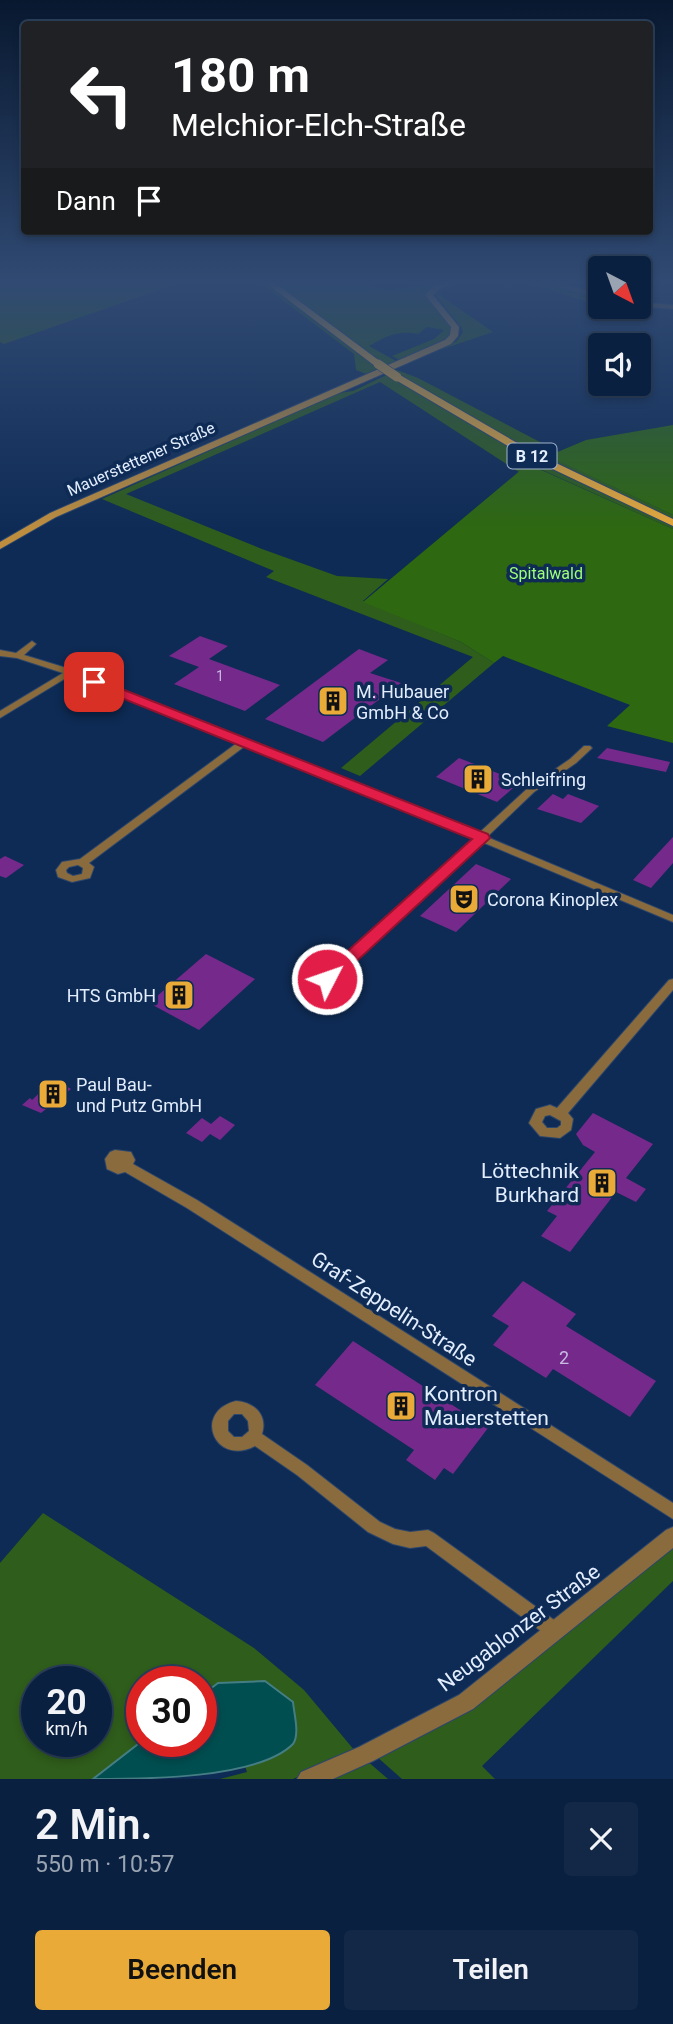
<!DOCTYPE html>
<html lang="de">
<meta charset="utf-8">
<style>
:root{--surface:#0a2040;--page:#132847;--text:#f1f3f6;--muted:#99a3b1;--line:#2a3e59;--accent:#eaaa38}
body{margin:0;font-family:Roboto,sans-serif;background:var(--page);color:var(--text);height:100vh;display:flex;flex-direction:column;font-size:26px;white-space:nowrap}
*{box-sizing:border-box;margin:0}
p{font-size:23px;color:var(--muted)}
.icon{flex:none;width:38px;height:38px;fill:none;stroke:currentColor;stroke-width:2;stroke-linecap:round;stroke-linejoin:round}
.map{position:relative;height:1779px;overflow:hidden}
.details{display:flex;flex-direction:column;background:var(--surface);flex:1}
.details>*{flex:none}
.hud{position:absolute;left:21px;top:21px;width:632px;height:214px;border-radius:7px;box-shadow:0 4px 10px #0003,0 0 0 2px var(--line);background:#202124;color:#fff;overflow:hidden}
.needle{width:46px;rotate:139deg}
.tools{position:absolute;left:588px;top:256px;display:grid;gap:14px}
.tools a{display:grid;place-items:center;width:63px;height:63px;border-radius:7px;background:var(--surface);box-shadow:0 4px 10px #0003,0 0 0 2px var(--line);font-size:35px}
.speed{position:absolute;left:21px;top:1666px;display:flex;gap:14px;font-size:35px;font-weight:700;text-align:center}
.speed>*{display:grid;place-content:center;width:91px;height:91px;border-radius:50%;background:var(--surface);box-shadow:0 4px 10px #0003,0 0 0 2px var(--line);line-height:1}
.speed small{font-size:18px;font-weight:400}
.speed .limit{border:10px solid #d22;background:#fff;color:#111}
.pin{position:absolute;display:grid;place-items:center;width:60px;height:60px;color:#fff;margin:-30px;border-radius:14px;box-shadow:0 4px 10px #0006}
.me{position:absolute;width:77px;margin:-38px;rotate:49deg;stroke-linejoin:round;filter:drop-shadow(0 0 5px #0008)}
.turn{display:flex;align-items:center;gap:24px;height:147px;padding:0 35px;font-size:32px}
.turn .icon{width:91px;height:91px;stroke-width:2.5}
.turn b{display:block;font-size:49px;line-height:60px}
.then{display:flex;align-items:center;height:66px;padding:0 35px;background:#0003;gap:14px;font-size:26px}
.round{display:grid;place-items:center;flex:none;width:74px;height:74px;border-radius:7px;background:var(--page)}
.head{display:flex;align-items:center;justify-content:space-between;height:119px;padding:0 35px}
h1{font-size:42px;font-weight:600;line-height:52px}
.button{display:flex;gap:14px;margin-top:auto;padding:14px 35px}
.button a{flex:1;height:80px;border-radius:7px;background:var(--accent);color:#111;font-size:28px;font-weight:600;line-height:80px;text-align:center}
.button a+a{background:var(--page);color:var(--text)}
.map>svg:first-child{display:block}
</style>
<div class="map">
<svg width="673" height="1779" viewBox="0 0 673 1779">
<rect width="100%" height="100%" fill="#0e2b55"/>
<!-- green -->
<g fill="#2f5d1b" fill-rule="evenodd">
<polygon points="0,283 179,283 4,344 0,342"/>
<path d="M260,283H267L365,351L279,286L291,283H354L387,290L442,284L428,292V294L453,326L450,339L400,360L392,356L434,339L444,330L427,327L418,334C396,330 386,337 369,346L396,361L366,374L356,370L354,354Z"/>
<polygon points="529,283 544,283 600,295 600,306"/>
<polygon points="438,292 444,298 493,332 440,350 457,341 463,332 461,327 437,297"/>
<polygon points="397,370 418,378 557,451 549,456 673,515 673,520 530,452 396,378 493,437 673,525 673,529 529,464 519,472 380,382 126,494 262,549 337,576 388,579 363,601 461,642 494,663 360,776 341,768 473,657 266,577 274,571 102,499 339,393 353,391"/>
<path d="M43,1513L254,1648L304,1690L355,1751L293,1779H220L247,1772L218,1683L201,1696V1682H142V1741L93,1779H0V1563ZM37,1682H96V1741H37Z"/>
<polygon points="673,1547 673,1581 482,1766 495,1779 402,1779 376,1756 471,1706 563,1637"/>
<polygon points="366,1760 388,1779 323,1779"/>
</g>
<!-- forest -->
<g fill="#2e6810">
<polygon points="673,425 673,515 548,456 586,440"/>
<polygon points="528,464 673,529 673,743 607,726 630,705 503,656 494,663 461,642 363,602"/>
</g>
<!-- water -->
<path fill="#004e50" stroke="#447e84" stroke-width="2" d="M265,1681L293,1702C294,1714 300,1734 293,1744C258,1779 145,1779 93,1779L142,1741H201V1696L218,1683Z"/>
<!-- building -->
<g fill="#75298b">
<polygon points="200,636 228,646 209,659 280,685 245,711 174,684 199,667 169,656"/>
<polygon points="359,649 388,660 370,673 401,683 323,742 265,719"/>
<polygon points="607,748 670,762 666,772 597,758"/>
<polygon points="459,758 520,782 497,802 436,777"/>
<polygon points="553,794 563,799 568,794 599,806 581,823 537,809"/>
<polygon points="673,837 673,863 651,888 633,880"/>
<polygon points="5,856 24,865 6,878 0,876 0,859"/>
<polygon points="476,864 511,879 456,932 420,916"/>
<polygon points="206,954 255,979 199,1030 149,1003"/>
<polygon points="54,1079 71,1089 41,1113 22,1105 30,1098 32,1100"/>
<polygon points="593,1113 653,1144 626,1178 646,1189 636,1202 616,1192 570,1252 541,1236 557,1216 547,1211 595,1152 583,1145 576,1134"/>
<polygon points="220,1116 235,1125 220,1140 210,1134 202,1142 186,1133 202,1118 211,1124"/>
<polygon points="523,1281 576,1314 566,1326 656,1381 630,1417 553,1369 546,1378 493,1345 509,1326 492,1316"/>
<polygon points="353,1341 488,1428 453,1474 444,1468 435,1480 406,1460 414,1450 315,1385"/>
</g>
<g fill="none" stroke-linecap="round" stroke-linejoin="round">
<!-- minor casing -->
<g stroke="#2c466d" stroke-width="2">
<g id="minor">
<polygon points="543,283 553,283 600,293 600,297"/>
<polygon points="639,302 673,305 673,309 639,306"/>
<path d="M32,641L36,644L24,655L73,670L479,833L528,788L570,759L584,746H590L592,748L576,763L534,792L487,837L673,915V922L482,842L373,945L310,1000H302L300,997L302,994L365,939L474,838L245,746L89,863L94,867L90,878L72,882L58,877L56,870L62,862L80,859L237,743L71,675L0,718V711L63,673L17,658L0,656V650L16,653ZM78,865L83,868L82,874L73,876L67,873L66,870L69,867Z"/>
<path d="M673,979V990L568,1113L573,1119L571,1130L560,1138L540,1136L529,1123L536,1109L550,1105L557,1108L669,980ZM550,1115L561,1121V1125L557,1128H547L542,1122L545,1116Z"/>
<polygon points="115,1150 131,1152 135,1160 133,1164 197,1200 673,1503 673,1519 187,1208 125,1172 118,1174 107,1169 105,1159 110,1152"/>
<path d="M236,1401C254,1402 268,1415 262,1434L307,1465L380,1522L395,1529L410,1532L428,1530L434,1533L561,1625L563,1631L561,1637L555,1639L549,1637L426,1546L410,1548L393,1544L368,1532L297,1475L255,1446C215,1467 192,1412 236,1401ZM234,1414H242L248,1421L249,1431L242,1437H234L228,1431V1421Z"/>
</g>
</g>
<!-- tertiary casing -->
<g stroke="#2c466d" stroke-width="2">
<polygon id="tertiary" points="673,1527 673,1548 473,1709 373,1761 333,1779 297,1779 301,1772 359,1747 459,1695 666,1530"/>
</g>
<!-- secondary casing -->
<g stroke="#2c466d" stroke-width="2">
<polygon id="secondary" points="444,283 457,283 441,288 433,295 459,327 458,336 451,344 56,517 0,549 0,542 50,513 445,340 450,335 451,327 425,295 436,284"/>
</g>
<!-- primary casing -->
<g stroke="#2c466d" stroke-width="2">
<g id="primary">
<polygon points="266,283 275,283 381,362 381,366 375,366"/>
<polygon points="394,375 400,375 531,451 673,519 673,526 523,455 394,379"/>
</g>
</g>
<!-- minor -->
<use href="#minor" fill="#896b3d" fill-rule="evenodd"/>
<!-- tertiary -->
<use href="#tertiary" fill="#896b3d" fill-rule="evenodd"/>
<!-- secondary -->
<use href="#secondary" fill="#be8e3f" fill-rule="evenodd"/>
<!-- primary -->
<use href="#primary" fill="#e6a93c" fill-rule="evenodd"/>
<!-- primary-bridge casing -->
<g stroke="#2c466d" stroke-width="10" stroke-linecap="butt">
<polyline id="primary-bridge" points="378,364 397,377"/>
</g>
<!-- primary-bridge -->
<use href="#primary-bridge" stroke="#e6a93c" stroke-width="9"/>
</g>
<!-- sky -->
<linearGradient id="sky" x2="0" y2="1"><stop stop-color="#08182f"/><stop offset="0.53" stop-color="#304a73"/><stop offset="1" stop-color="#304a73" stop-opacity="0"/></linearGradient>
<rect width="673" height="532" fill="url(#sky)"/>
<!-- route -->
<polygon fill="#e11d48" stroke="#92132f" stroke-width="2" points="94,678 488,834 490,838 333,983 321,983 318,979 321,975 472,839 89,685 87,682"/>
<!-- icons -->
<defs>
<g id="building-square" transform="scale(1.575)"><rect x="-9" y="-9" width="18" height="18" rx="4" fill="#eaaa38" stroke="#0e2b55"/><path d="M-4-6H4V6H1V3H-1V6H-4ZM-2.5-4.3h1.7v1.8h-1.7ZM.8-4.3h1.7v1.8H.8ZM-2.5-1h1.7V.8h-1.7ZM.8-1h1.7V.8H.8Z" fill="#111"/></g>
<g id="theatre-square" transform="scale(1.575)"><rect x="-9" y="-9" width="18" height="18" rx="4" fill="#eaaa38" stroke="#0e2b55"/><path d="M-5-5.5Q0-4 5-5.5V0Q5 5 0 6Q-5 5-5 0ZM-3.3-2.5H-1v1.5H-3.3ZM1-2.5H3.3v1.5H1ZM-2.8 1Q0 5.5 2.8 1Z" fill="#111"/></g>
</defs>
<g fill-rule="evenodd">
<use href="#building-square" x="333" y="701"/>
<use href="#building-square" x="478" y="779"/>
<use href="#theatre-square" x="464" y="899"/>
<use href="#building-square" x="179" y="995"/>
<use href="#building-square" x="53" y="1094"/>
<use href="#building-square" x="602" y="1183"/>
<use href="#building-square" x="401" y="1406"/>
</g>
<g text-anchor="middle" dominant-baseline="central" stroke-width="7" stroke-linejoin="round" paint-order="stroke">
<!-- number labels -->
<g font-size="14" fill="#c7bce0">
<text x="220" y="676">1</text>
</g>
<!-- shield labels -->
<rect fill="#0e2b55" stroke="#a2b3cb" stroke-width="2" x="507.5" y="443.5" width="49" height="25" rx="5"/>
<g font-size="16" font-weight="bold" fill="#e2edfd">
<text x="532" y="456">B 12</text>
</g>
<!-- far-street labels -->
<g font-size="16" fill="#e2edfd" stroke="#0e2b55">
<text transform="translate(141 459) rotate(-24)">Mauerstettener Straße</text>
</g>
<!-- far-park labels -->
<g font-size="16" fill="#9eff78" stroke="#0e2b55">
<text x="546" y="573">Spitalwald</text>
</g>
<!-- poi labels -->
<g font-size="18" fill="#e2edfd" stroke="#0e2b55" text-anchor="start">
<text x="356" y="691">M. Hubauer<tspan x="356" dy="21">GmbH &amp; Co</tspan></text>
<text x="501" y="779">Schleifring</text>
<text x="487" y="899">Corona Kinoplex</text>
<text x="156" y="995" text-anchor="end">HTS GmbH</text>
<text x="76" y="1084">Paul Bau-<tspan x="76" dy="21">und Putz GmbH</tspan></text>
</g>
<!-- near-number labels -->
<g font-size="18" fill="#c7bce0">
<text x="564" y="1357">2</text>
</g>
<!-- near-poi labels -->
<g font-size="21" fill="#e2edfd" stroke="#0e2b55" text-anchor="end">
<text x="579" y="1171">Löttechnik<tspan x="579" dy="24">Burkhard</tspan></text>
<text x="424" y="1394" text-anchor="start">Kontron<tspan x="424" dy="24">Mauerstetten</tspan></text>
</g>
<!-- near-street labels -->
<g font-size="21" fill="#e2edfd" stroke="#0e2b55">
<text transform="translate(394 1309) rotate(33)">Graf-Zeppelin-Straße</text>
<text transform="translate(519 1628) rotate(-37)">Neugablonzer Straße</text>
</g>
</g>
</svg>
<div class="tools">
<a><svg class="needle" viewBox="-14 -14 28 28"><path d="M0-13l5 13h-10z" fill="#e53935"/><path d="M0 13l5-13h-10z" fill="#99a3b1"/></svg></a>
<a><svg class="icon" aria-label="sound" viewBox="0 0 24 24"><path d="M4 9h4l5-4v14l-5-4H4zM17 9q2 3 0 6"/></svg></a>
</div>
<div class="speed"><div>20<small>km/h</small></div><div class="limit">30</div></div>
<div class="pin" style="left:94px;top:682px;background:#d93025"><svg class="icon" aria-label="arrive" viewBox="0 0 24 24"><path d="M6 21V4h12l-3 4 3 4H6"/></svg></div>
<svg class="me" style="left:327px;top:979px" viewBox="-20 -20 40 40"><circle r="17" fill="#e11d48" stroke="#fff" stroke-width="3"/><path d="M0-11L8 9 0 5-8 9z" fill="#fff"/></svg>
<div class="hud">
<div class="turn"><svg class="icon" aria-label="left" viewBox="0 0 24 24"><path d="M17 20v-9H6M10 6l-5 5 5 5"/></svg><div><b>180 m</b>Melchior-Elch-Straße</div></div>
<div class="then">Dann<svg class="icon" aria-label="arrive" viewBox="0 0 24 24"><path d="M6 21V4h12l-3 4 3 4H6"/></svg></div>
</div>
</div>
<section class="details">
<div class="head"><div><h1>2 Min.</h1><p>550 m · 10:57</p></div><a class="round"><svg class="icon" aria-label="close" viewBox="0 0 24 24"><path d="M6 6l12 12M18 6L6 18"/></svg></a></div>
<div class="button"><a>Beenden</a><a>Teilen</a></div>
</section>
